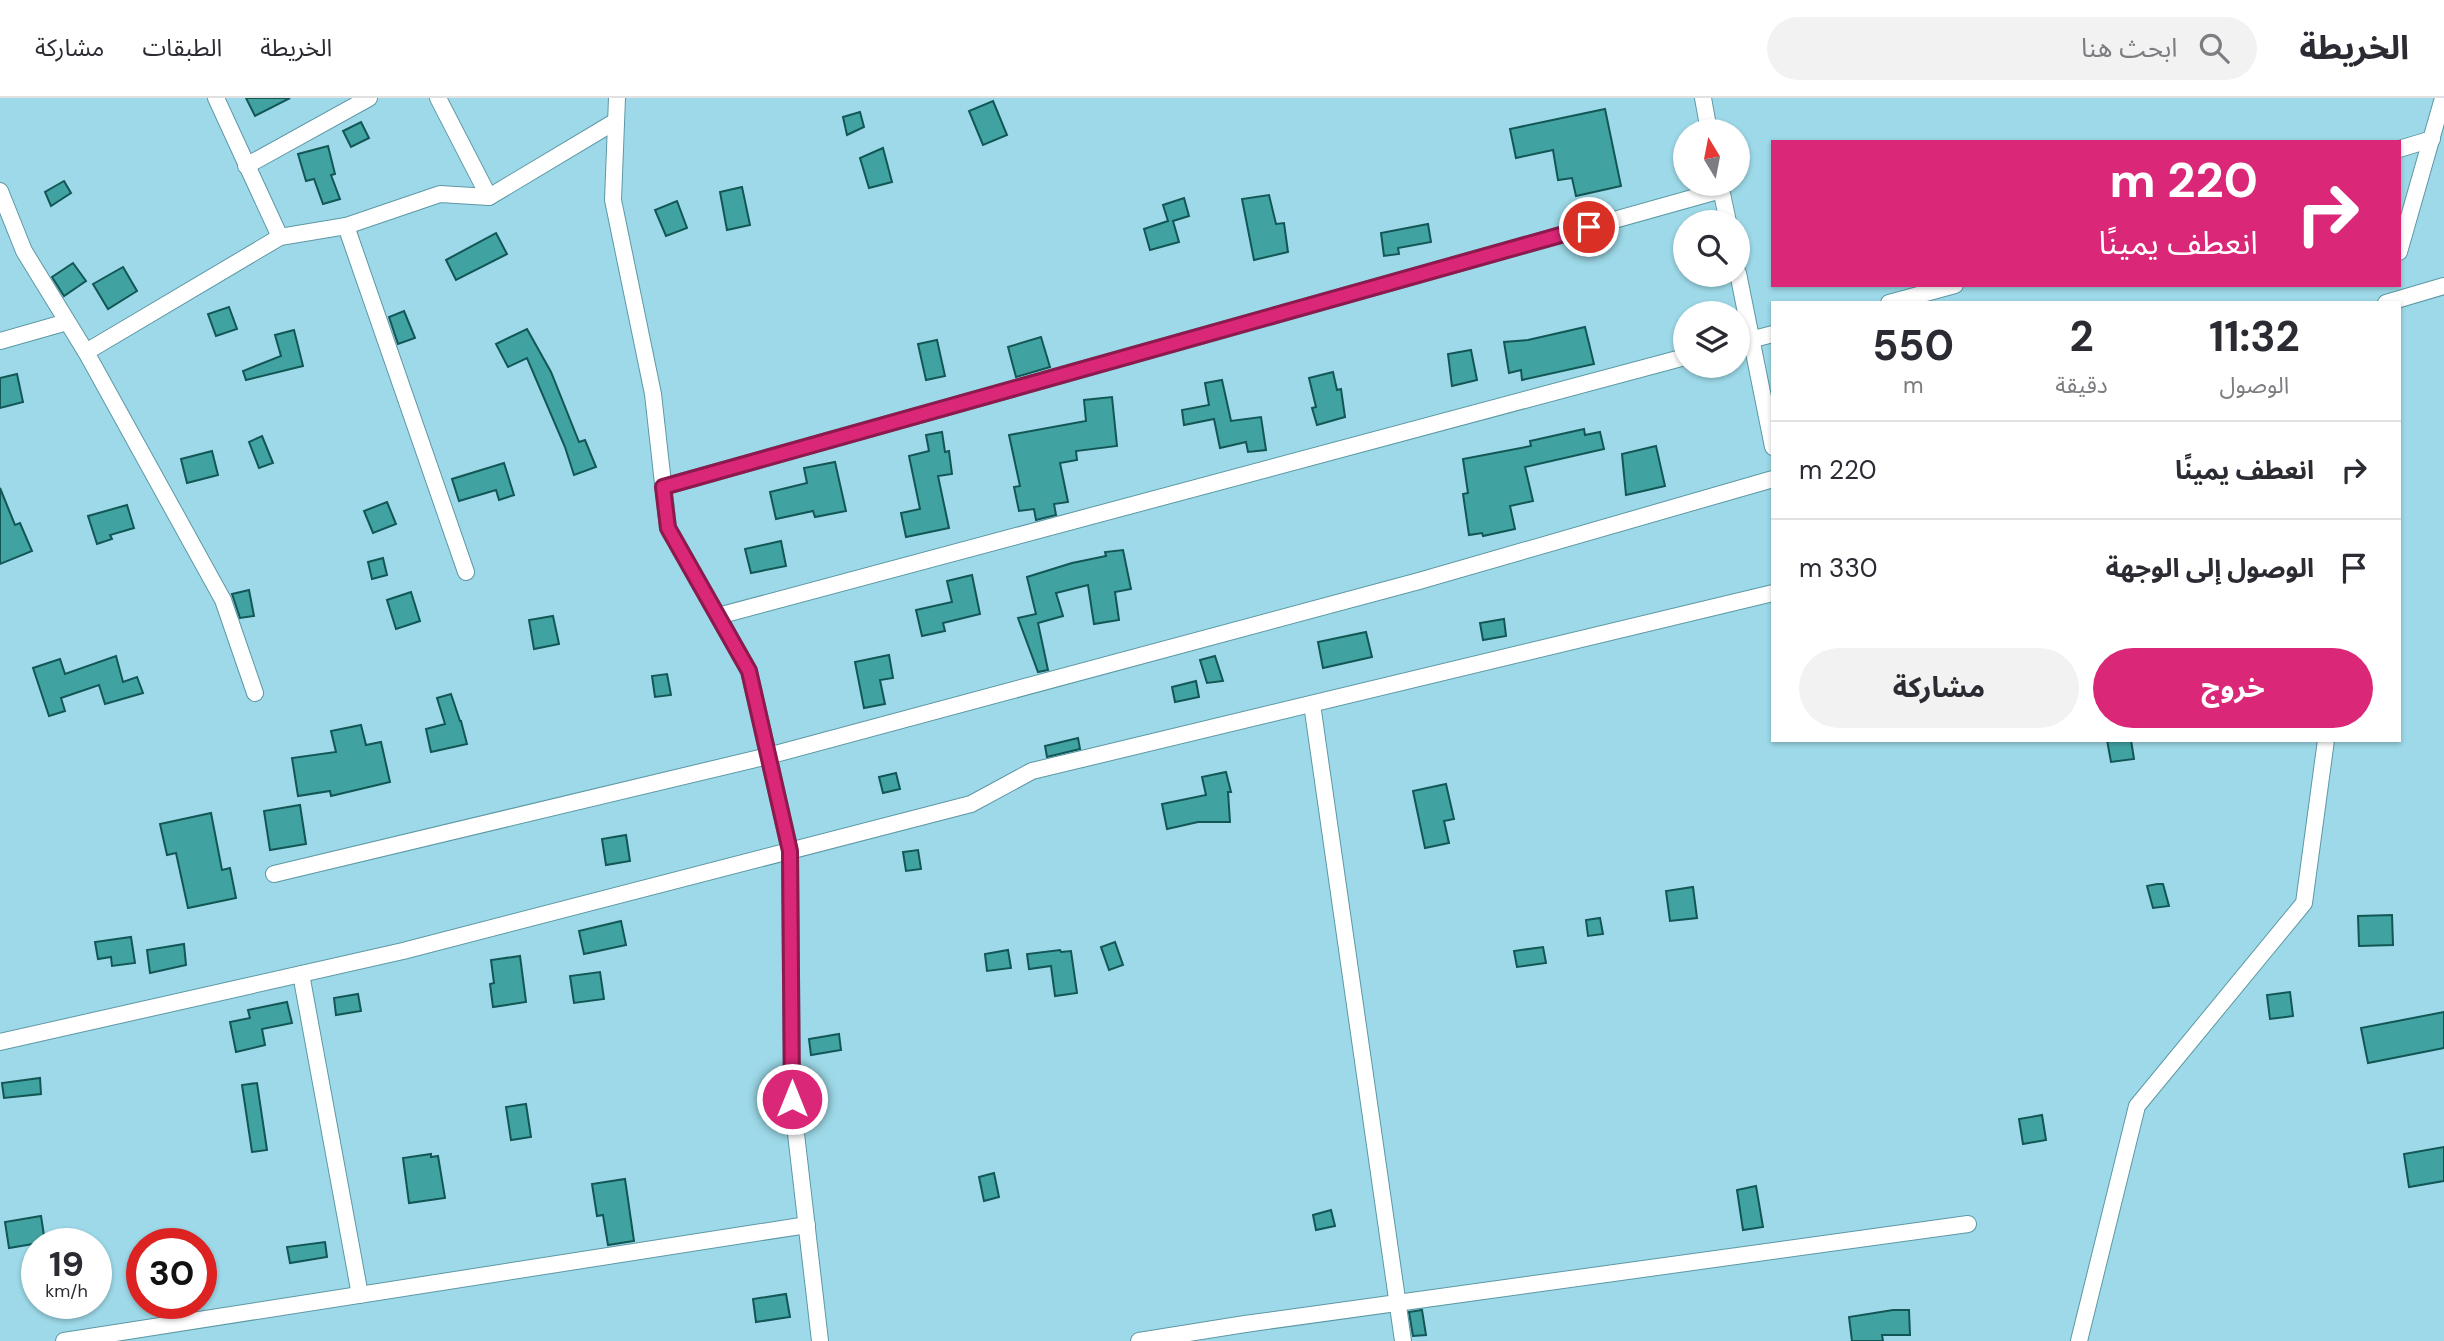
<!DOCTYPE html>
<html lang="ar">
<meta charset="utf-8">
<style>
:root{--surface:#fff;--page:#f2f2f3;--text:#2b2b33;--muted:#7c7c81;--line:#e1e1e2;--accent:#db2777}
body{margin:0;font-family:"DM Sans","Noto Sans Arabic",sans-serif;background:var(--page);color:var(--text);direction:rtl;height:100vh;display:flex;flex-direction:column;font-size:26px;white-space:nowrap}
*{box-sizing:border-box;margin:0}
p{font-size:23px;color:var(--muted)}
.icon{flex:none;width:38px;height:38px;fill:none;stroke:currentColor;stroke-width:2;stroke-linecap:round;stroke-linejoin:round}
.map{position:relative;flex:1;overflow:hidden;direction:ltr}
.side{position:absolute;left:1771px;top:203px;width:630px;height:441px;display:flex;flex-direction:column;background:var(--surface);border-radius:0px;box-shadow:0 2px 5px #0004;direction:rtl}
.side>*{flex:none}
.top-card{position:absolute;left:1771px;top:42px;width:630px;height:147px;border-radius:0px;box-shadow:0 2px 5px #0004;direction:rtl;background:#db2777;color:#fff;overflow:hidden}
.needle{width:46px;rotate:350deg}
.tools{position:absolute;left:1673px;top:21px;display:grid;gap:14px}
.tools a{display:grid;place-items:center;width:77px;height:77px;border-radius:50%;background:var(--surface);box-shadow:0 2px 5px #0004;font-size:35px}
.speed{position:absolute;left:21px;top:1130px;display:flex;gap:14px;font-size:35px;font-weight:700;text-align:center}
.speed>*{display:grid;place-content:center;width:91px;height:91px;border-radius:50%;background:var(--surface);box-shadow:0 2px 5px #0004;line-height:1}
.speed small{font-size:18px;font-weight:400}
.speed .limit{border:10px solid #d22;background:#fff;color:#111}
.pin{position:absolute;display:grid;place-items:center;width:60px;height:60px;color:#fff;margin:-30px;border:4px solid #fff;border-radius:50%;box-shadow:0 2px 7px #0007}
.me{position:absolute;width:77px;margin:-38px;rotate:0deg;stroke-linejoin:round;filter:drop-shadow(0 0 5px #0008)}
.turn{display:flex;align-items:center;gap:24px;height:147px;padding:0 28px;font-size:32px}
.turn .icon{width:91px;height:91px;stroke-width:2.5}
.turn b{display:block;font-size:49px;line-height:60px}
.eta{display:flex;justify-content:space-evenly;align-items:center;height:119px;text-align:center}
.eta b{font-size:42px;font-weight:700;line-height:49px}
.cta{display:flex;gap:14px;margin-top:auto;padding:14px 28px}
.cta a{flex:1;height:80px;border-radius:42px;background:var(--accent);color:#fff;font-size:28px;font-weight:700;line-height:80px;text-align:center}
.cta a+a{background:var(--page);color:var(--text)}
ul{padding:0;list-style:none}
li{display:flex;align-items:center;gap:21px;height:98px;padding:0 28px;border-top:2px solid var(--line)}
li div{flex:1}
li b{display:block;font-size:26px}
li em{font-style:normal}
header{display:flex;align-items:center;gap:42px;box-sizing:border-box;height:98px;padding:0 35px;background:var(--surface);border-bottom:2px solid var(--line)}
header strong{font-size:33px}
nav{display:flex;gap:38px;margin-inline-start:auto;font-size:24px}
.search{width:490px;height:63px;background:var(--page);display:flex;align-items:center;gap:18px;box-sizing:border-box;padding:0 24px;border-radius:38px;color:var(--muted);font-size:26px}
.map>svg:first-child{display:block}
</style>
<header>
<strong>الخريطة</strong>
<div class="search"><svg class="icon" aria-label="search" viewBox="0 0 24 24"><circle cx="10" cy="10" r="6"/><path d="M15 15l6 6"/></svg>ابحث هنا</div>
<nav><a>الخريطة</a><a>الطبقات</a><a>مشاركة</a></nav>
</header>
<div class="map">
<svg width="2444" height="1243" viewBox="0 0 2444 1243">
<rect width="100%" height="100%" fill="#9dd9e8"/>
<!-- building -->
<g fill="#40a3a2" stroke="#125655" stroke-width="2">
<polygon points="246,0 290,0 255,18"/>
<polygon points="993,3 1007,37 983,47 969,13"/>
<polygon points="1605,11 1621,88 1576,98 1572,80 1558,82 1553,52 1516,60 1510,31"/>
<polygon points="860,14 864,29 847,37 843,19"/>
<polygon points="361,24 369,40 351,49 343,33"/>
<polygon points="328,48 335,76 331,77 340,101 323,106 314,81 306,83 298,56"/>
<polygon points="883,50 892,84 869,90 860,60"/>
<polygon points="64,83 71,95 51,108 45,94"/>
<polygon points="742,89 750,127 727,132 720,94"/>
<polygon points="1269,97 1276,126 1284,125 1288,154 1254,162 1242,101"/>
<polygon points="1184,100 1189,118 1173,123 1179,144 1150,152 1144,131 1168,123 1163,107"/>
<polygon points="677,103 687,130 666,138 655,112"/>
<polygon points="1428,126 1431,144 1398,150 1399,156 1384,158 1381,135"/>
<polygon points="496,135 507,156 456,182 446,162"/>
<polygon points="73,165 86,183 64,198 52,179"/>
<polygon points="123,169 137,193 108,211 93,186"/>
<polygon points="229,209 237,231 216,238 208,216"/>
<polygon points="404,213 415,240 398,246 389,219"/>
<polygon points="1585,229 1594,266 1522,282 1521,272 1509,275 1504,244 1528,242"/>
<polygon points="527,231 551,274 579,344 585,342 596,369 574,377 565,349 527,260 508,269 496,246"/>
<polygon points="294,232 303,268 246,282 243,273 281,258 275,237"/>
<polygon points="1041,239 1050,269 1016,279 1008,249"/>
<polygon points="937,242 945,278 926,282 918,246"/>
<polygon points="1471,252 1477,282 1452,288 1448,256"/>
<polygon points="1333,274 1337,292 1341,291 1345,319 1317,327 1312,310 1316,309 1309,280"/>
<polygon points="17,276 23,304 0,310 0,280"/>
<polygon points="1222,282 1231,323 1261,319 1266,352 1248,354 1246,344 1220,350 1214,321 1184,327 1182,312 1209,307 1205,285"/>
<polygon points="1112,299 1117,348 1076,353 1077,362 1060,365 1068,404 1054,406 1056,417 1036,422 1034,411 1019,413 1014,389 1020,388 1009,337 1086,323 1084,302"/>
<polygon points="1584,331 1585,337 1600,334 1604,351 1525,369 1533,403 1510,408 1515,431 1483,438 1482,435 1469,437 1463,396 1468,395 1463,361 1531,348 1530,343"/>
<polygon points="942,334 945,354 949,353 952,376 938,378 949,430 906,439 901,415 920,411 909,358 929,353 926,337"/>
<polygon points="262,338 273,365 259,370 249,344"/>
<polygon points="1656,348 1665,388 1626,397 1622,356"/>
<polygon points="212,353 218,377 187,385 181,361"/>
<polygon points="835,364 846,413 815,419 813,413 776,421 770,394 807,385 804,370"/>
<polygon points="504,365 514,397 499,402 496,392 459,403 452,381"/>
<polygon points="0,390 15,427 20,425 32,453 0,466"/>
<polygon points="387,404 396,426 373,435 364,413"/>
<polygon points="127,407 134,430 110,437 112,441 97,446 88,418"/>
<polygon points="781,443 786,468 751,475 745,451"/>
<polygon points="1123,452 1131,491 1115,494 1119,522 1094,526 1088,487 1056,495 1063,518 1038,525 1048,572 1038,574 1018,520 1036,516 1027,479 1072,465 1106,458 1105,454"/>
<polygon points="383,460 387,477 372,481 368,464"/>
<polygon points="972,477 980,516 943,525 945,533 922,538 916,512 952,504 947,483"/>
<polygon points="249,492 254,518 240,520 232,496"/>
<polygon points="411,494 420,523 396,531 387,502"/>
<polygon points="553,518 559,546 534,551 529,522"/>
<polygon points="1504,521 1506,538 1483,542 1480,525"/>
<polygon points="1366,534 1372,559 1323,570 1318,544"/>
<polygon points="889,557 893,580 880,582 885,606 864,610 855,564"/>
<polygon points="116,558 123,584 137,579 143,595 105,606 99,587 61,600 65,613 49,618 33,570 60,561 65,576"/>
<polygon points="1215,558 1223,583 1207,585 1200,562"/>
<polygon points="667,576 671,597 655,599 652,578"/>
<polygon points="1196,583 1199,599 1175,604 1172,589"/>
<polygon points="451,596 460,623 461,623 467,646 431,654 426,631 445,626 437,600"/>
<polygon points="361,627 366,647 381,644 390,684 331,698 330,693 298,698 292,660 336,654 331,633"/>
<polygon points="1078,640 1080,651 1047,659 1045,648"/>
<polygon points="2107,642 2131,642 2134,661 2111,664"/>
<polygon points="1226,674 1231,694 1228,694 1230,724 1198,724 1167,731 1162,706 1206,697 1202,679"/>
<polygon points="896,675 900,691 883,695 879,679"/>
<polygon points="1446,686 1454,721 1444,723 1449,745 1425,750 1413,693"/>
<polygon points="300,707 306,746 270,752 264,713"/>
<polygon points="211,715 222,772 230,770 236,800 188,810 176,755 167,757 160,726"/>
<polygon points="626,737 630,763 606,767 602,741"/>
<polygon points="918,752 921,771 906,773 903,754"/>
<polygon points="2157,786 2163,786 2169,808 2153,810 2147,788"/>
<polygon points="1693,789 1697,820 1670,823 1666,793"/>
<polygon points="2392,817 2393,847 2359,848 2358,818"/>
<polygon points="1600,820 1603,836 1588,838 1586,822"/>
<polygon points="621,823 626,847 584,856 579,833"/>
<polygon points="131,839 135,865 112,868 111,859 98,861 95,844"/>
<polygon points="1115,844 1123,867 1109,872 1101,849"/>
<polygon points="184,846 186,867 150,875 147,852"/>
<polygon points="1543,849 1546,865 1517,869 1514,853"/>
<polygon points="1008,852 1011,870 987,873 985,856"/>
<polygon points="1060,852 1061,854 1071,853 1077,895 1055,898 1051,868 1029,871 1027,856"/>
<polygon points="520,858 526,904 493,909 490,886 494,885 491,862"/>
<polygon points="600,874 604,901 574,905 570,878"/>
<polygon points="2290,894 2293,918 2270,921 2267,897"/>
<polygon points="358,896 361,913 336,917 334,900"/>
<polygon points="287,904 292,925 262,931 265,947 236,954 230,924 250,920 248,912"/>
<polygon points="2444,914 2444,950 2368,965 2361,930"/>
<polygon points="839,936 841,952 811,957 809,941"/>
<polygon points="40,980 41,996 4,1000 2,985"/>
<polygon points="257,985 267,1052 252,1054 242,987"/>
<polygon points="526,1006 531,1039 511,1042 506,1009"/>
<polygon points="2042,1017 2046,1042 2023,1046 2019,1021"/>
<polygon points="2444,1049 2444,1083 2409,1089 2404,1056"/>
<polygon points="431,1056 431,1059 438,1058 445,1100 409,1105 403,1060"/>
<polygon points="994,1075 999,1099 984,1103 979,1079"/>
<polygon points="625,1081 634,1143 608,1147 603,1117 597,1118 592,1086"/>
<polygon points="1756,1088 1763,1129 1743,1132 1737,1092"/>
<polygon points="1331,1112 1335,1128 1316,1132 1313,1117"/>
<polygon points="41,1118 45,1144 9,1150 5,1124"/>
<polygon points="325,1144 327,1159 290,1165 287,1149"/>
<polygon points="786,1196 790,1219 756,1224 753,1201"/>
<polygon points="1422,1212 1426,1237 1413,1238 1409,1214"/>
<polygon points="1893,1212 1909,1212 1910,1237 1882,1237 1883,1243 1852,1243 1849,1219"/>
</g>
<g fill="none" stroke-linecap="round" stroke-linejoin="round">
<!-- minor casing -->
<g stroke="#5d98a5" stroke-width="18">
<g id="minor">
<polyline points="216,0 280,139"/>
<polyline points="438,0 489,99"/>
<polyline points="617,0 613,102 653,296 668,430 749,573 790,753 792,1001 820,1243"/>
<polyline points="1703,0 1709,33"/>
<polyline points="2399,51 2432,41"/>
<polyline points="246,68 369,0"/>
<polyline points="1720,86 1728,124"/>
<polyline points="0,93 24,153 86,254 223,502 255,595"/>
<polyline points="346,128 466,474"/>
<polyline points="2399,154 2443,0"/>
<polyline points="1738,175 1773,349"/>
<polyline points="1889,205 1955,187"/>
<polyline points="2386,205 2444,188"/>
<polyline points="0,243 67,224"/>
<polyline points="1738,245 1773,236"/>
<polyline points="86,254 280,139 346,128 440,96 489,99 616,23"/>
<polyline points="663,389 1721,92"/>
<polyline points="718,518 1685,259"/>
<polyline points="1312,606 1403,1243"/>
<polyline points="274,776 768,658 1419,483 1773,381"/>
<polyline points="301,876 360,1197"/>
<polyline points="0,944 403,853 971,706 1032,673 1773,495"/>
<polyline points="64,1243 807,1127"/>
<polyline points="1139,1243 1245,1226 1968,1126"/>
<polyline points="2079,1243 2137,1008 2304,805 2326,642"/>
</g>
</g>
<!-- minor -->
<use href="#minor" stroke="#fff" stroke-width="16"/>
</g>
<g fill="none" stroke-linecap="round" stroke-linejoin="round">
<!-- route casing -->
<g stroke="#8e194d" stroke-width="18">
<polyline id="route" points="792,1001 790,753 749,573 668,430 663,389 1589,129"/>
</g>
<!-- route -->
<use href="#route" stroke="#db2777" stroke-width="12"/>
</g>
</svg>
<div class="tools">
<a><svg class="needle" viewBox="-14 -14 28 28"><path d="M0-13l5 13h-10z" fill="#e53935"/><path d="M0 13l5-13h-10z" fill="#7c7c81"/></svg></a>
<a><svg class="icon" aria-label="search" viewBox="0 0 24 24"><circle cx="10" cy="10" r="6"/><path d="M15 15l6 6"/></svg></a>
<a><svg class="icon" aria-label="layers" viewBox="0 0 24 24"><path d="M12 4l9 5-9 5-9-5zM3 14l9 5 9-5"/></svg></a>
</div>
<div class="speed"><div>19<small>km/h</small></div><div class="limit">30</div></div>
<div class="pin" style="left:1589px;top:129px;background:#d93025"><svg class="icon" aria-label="arrive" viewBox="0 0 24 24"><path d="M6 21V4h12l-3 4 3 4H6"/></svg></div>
<svg class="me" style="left:792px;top:1001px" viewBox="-20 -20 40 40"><circle r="17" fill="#db2777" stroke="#fff" stroke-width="3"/><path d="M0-11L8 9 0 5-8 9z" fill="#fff"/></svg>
<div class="top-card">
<div class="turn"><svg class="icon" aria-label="right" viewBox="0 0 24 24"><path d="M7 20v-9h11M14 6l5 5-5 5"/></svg><div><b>220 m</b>انعطف يمينًا</div></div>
</div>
<section class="side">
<div class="eta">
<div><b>11:32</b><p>الوصول</p></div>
<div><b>2</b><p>دقيقة</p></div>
<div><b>550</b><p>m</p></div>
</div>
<ul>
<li><svg class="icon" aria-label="right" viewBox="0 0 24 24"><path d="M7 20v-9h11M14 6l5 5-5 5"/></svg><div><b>انعطف يمينًا</b></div><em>220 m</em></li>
<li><svg class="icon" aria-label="arrive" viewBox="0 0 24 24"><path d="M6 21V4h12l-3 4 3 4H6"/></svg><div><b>الوصول إلى الوجهة</b></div><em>330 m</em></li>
</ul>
<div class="cta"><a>خروج</a><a>مشاركة</a></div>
</section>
</div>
